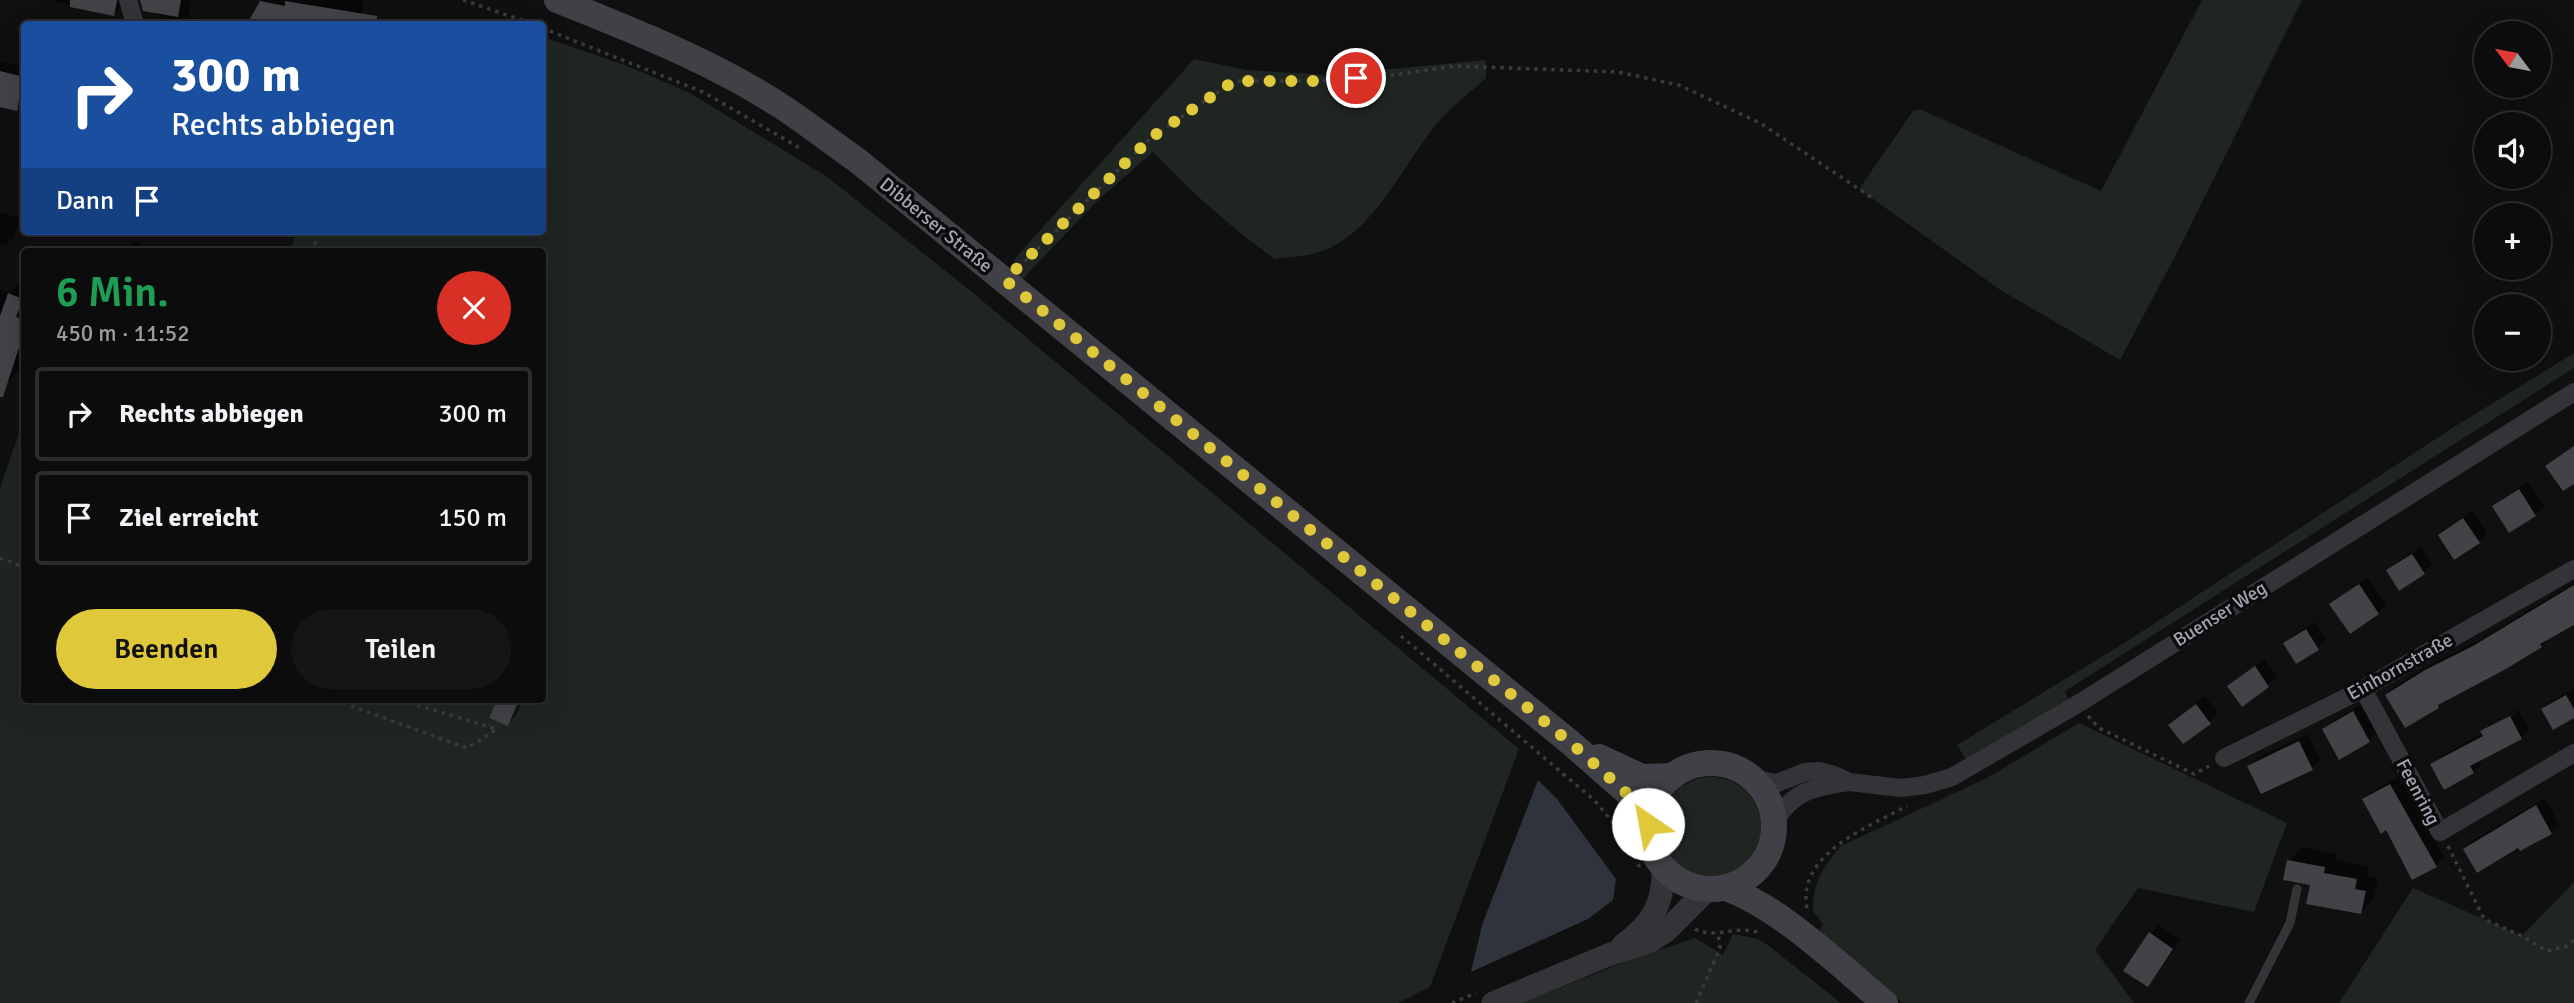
<!DOCTYPE html>
<html lang="de">
<meta charset="utf-8">
<style>
:root{--surface:#0c0c0d;--page:#151516;--text:#f1f3f6;--muted:#9a9b9d;--line:#2c2c2e;--accent:#dfc83a}
body{margin:0;font-family:Signika,sans-serif;background:var(--page);color:var(--text);height:100vh;display:flex;flex-direction:column;font-size:26px;white-space:nowrap}
*{box-sizing:border-box;margin:0}
p{font-size:23px;color:var(--muted)}
.icon{flex:none;width:38px;height:38px;fill:none;stroke:currentColor;stroke-width:2;stroke-linecap:round;stroke-linejoin:round}
.map{position:relative;flex:1;overflow:hidden}
.side{position:absolute;left:21px;top:248px;width:525px;height:455px;display:flex;flex-direction:column;background:var(--surface);border-radius:7px;box-shadow:0 7px 28px #0002,0 0 0 2px var(--line)}
.side>*{flex:none}
.guide{position:absolute;left:21px;top:21px;width:525px;height:214px;border-radius:7px;box-shadow:0 7px 28px #0002,0 0 0 2px var(--line);background:#1a4fa0;color:#fff;overflow:hidden}
.needle{width:46px;rotate:302deg}
.controls{position:absolute;left:2474px;top:21px;display:grid;gap:14px}
.controls a{display:grid;place-items:center;width:77px;height:77px;border-radius:50%;background:var(--surface);box-shadow:0 7px 28px #0002,0 0 0 2px var(--line);font-size:35px}
.pin{position:absolute;display:grid;place-items:center;width:60px;height:60px;color:#fff;margin:-30px;border:4px solid #fff;border-radius:50%;box-shadow:0 2px 7px #0007}
.me{position:absolute;width:77px;margin:-38px;rotate:327deg;stroke-linejoin:round;filter:drop-shadow(0 0 5px #0008)}
.turn{display:flex;align-items:center;gap:24px;height:147px;padding:0 35px;font-size:32px}
.turn .icon{width:91px;height:91px;stroke-width:2.5}
.turn b{display:block;font-size:49px;line-height:60px}
.then{display:flex;align-items:center;height:66px;padding:0 35px;background:#0003;gap:14px;font-size:26px}
.round{display:grid;place-items:center;flex:none;width:74px;height:74px;border-radius:37px;background:var(--page)}
.head{display:flex;align-items:center;justify-content:space-between;height:119px;padding:0 35px}
h1{font-size:42px;font-weight:600;line-height:52px;color:#1e9e55}
.primary-button{display:flex;gap:14px;margin-top:auto;padding:14px 35px}
.primary-button a{flex:1;height:80px;border-radius:42px;background:var(--accent);color:#111;font-size:28px;font-weight:600;line-height:80px;text-align:center}
.primary-button a+a{background:var(--page);color:var(--text)}
ul{padding:0;list-style:none}
li{display:flex;align-items:center;gap:21px;height:94px;margin:0 14px 10px;padding:0 21px;border:4px solid var(--line);border-radius:7px}
li div{flex:1}
li b{display:block;font-size:26px}
li em{font-style:normal}
.map>svg:first-child{display:block}
</style>
<div class="map">
<svg width="2574" height="1003" viewBox="0 0 2574 1003">
<rect width="100%" height="100%" fill="#101011"/>
<!-- green -->
<g fill="#1f2521">
<polygon points="2202,0 2302,0 2181,245 2120,360 1999,289 1859,189 1913,111 1920,109 2101,191"/>
<polygon points="543,37 630,67 688,92 826,176 972,292 1519,749 1430,987 1398,1003 0,1003 0,488 24,419 24,700 542,700 542,252 289,252 297,231 542,231"/>
<path d="M1194,59L1247,70L1328,75L1486,60V78C1471,92 1453,105 1439,121C1403,163 1372,241 1312,254C1300,257 1287,257 1275,259C1230,227 1191,192 1153,152L1095,203L1014,288L1005,280L1016,257Z"/>
<polygon points="2574,353 2574,368 2065,691 2068,699 1966,759 1957,745 2126,642 2454,427"/>
<path d="M2079,723L2287,823L2254,912L2138,888L2095,950L2134,1003H1903L1818,936L1823,924L1813,911C1812,883 1824,866 1841,846L1987,778Z"/>
<circle cx="1711" cy="827" r="50"/>
<polygon points="2574,882 2574,1003 2339,1003 2413,888 2522,936"/>
<polygon points="1733,934 1758,939 1769,946 1841,1003 1522,1003 1635,958 1695,938 1723,955"/>
</g>
<!-- water -->
<polygon fill="#2f343c" points="1538,780 1557,799 1616,879 1613,900 1588,919 1471,972 1482,925"/>
<!-- shadow -->
<g fill="#0007" fill-rule="evenodd">
<polygon points="56,0 123,0 122,6 113,14 56,2"/>
<polygon points="152,0 191,0 188,16 199,18 198,24 164,24"/>
<polygon points="263,0 364,0 360,24 249,24"/>
<polygon points="0,61 24,67 24,100 16,109 0,105"/>
<polygon points="0,212 20,218 14,237 5,246 0,244"/>
<polygon points="135,241 159,252 125,252"/>
<polygon points="24,279 24,363 6,384 0,382 0,289 11,293"/>
<polygon points="2528,481 2544,506 2535,514 2510,530 2494,506 2503,498"/>
<polygon points="2472,511 2487,533 2478,542 2440,535"/>
<polygon points="2421,547 2432,564 2424,573 2388,571 2397,562"/>
<polygon points="2368,577 2386,604 2378,613 2331,604"/>
<polygon points="2574,583 2574,624 2550,637 2541,646 2446,698 2438,706 2387,695 2395,686 2435,662 2484,638"/>
<polygon points="2315,622 2326,640 2318,649 2286,643 2294,635"/>
<polygon points="2264,659 2277,677 2242,704 2229,686"/>
<polygon points="2574,688 2574,716 2543,709 2552,701"/>
<polygon points="2205,696 2218,714 2209,722 2170,725"/>
<polygon points="499,700 523,700 516,715 508,724"/>
<polygon points="2362,704 2377,732 2369,741 2324,730 2333,721"/>
<path d="M2518,709L2529,729L2521,738L2480,759L2482,763L2473,772L2432,765L2441,756L2483,733L2491,723ZM2516,710L2518,714L2490,728V724Z"/>
<polygon points="2308,734 2320,760 2312,768 2250,766 2258,757"/>
<polygon points="2399,777 2444,857 2436,866 2387,828 2364,800 2373,791"/>
<polygon points="2545,798 2559,824 2551,832 2519,845 2465,849 2474,840"/>
<polygon points="2302,847 2337,854 2336,860 2369,866 2367,876 2378,878 2374,899 2361,912 2312,883 2289,861"/>
<polygon points="2159,925 2181,940 2156,976 2148,985 2150,934"/>
</g>
<!-- building -->
<g fill="#424247">
<polygon points="70,0 117,0 117,1 114,16 70,7"/>
<polygon points="140,0 181,0 178,17 143,11"/>
<polygon points="260,1 285,6 285,1 377,16 376,24 247,24"/>
<polygon points="0,71 24,77 22,88 24,98 19,100 17,111 0,107"/>
<polygon points="8,293 23,299 16,317 24,320 24,332 3,397 0,397 0,316"/>
<polygon points="2574,446 2574,484 2563,491 2545,466"/>
<polygon points="2519,489 2536,516 2509,533 2492,506"/>
<polygon points="2463,518 2480,543 2454,560 2438,535"/>
<polygon points="2412,554 2425,574 2399,591 2386,570"/>
<polygon points="2359,584 2379,614 2350,634 2329,604"/>
<polygon points="2574,585 2574,625 2540,644 2542,647 2506,669 2438,705 2439,708 2405,728 2385,695 2425,670 2473,646"/>
<polygon points="2306,629 2319,650 2296,664 2283,643"/>
<polygon points="2255,666 2269,687 2242,707 2227,686"/>
<polygon points="2566,695 2574,709 2574,718 2553,730 2541,709"/>
<polygon points="497,700 519,700 508,726 489,718"/>
<polygon points="2196,704 2211,724 2183,744 2168,725"/>
<polygon points="2353,711 2370,742 2339,760 2322,729"/>
<polygon points="2510,716 2522,739 2470,766 2474,773 2444,790 2430,764 2483,736 2480,731"/>
<polygon points="2299,741 2313,770 2261,794 2247,766"/>
<polygon points="2390,784 2437,867 2412,880 2386,830 2381,834 2362,799"/>
<polygon points="2536,805 2552,834 2520,851 2518,848 2477,873 2463,849"/>
<polygon points="2287,860 2325,867 2324,873 2357,879 2355,889 2366,891 2361,914 2306,904 2310,885 2283,880"/>
<polygon points="2149,932 2173,949 2148,987 2123,971"/>
</g>
<g fill="none" stroke-linecap="round" stroke-linejoin="round">
<!-- path -->
<g stroke="#3a3a3f" stroke-width="3.5" stroke-dasharray="3.5 5" stroke-linecap="butt">
<polyline points="463,0 533,24"/>
<polyline points="542,28 703,92 800,148"/>
<polyline points="310,252 323,231"/>
<polyline points="1019,267 1152,137 1234,81 1313,81 1378,77 1455,66 1618,72 1679,85 1760,123 1871,197"/>
<polyline points="0,558 24,567"/>
<polyline points="1401,636 1595,801 1625,837 1641,870"/>
<polyline points="335,700 467,748 497,729"/>
<polyline points="401,700 496,729"/>
<polyline points="2088,716 2099,728 2194,774 2209,766"/>
<polyline points="2448,846 2484,919 2522,936 2547,951 2567,946 2574,940"/>
<path d="M1807,908C1796,854 1870,826 1907,806"/>
<path d="M1695,929C1715,940 1739,923 1762,934"/>
<polyline points="1452,1003 1476,993"/>
<polyline points="1696,1003 1720,948 1718,932"/>
</g>
<!-- service -->
<polyline stroke="#343338" stroke-width="9" points="2249,1003 2290,923 2297,889"/>
<!-- minor -->
<g stroke="#343338" stroke-width="18">
<polyline points="128,0 135,24"/>
<polyline points="2363,689 2440,832 2574,753"/>
<polyline points="2224,758 2363,689 2574,569"/>
<polyline points="1751,778 1777,783 1805,772 1819,771 1834,775 1849,782 1901,788 1925,785 1952,777 2081,702 2574,392"/>
<path d="M1774,824C1791,791 1814,787 1849,782"/>
</g>
<!-- tertiary -->
<g stroke="#343338" stroke-width="23">
<path d="M1623,945C1652,924 1664,904 1663,868"/>
<polyline points="1493,1003 1608,955 1651,941 1666,931 1708,889"/>
</g>
<!-- secondary -->
<g stroke="#404046" stroke-width="26">
<path d="M557,0C634,31 714,62 784,108C809,125 834,144 858,161L1572,744L1630,795L1649,817"/>
<polyline points="1599,757 1642,777 1673,776"/>
<circle cx="1711" cy="826" r="63"/>
<path d="M1726,888C1781,908 1839,965 1885,1003"/>
</g>
</g>
<g fill="none" stroke-linecap="round" stroke-linejoin="round">
<!-- route -->
<polyline stroke="#dfc83a" stroke-width="12" stroke-dasharray="0 21.6" points="1356,78 1313,81 1234,81 1152,137 1005,280 1572,744 1641,806 1649,817 1648,824"/>
</g>
<g text-anchor="middle" dominant-baseline="central" stroke-width="7" stroke-linejoin="round" paint-order="stroke">
<!-- street labels -->
<g font-size="19" fill="#a3a4b1" stroke="#0b0b0c">
<text transform="translate(936 225) rotate(39)">Dibberser Straße</text>
<text transform="translate(2220 614) rotate(-32)">Buenser Weg</text>
<text transform="translate(2400 667) rotate(-29)">Einhornstraße</text>
<text transform="translate(2418 792) rotate(62)">Feenring</text>
</g>
</g>
</svg>
<div class="controls">
<a><svg class="needle" viewBox="-14 -14 28 28"><path d="M0-13l5 13h-10z" fill="#e53935"/><path d="M0 13l5-13h-10z" fill="#9a9b9d"/></svg></a>
<a><svg class="icon" aria-label="sound" viewBox="0 0 24 24"><path d="M4 9h4l5-4v14l-5-4H4zM17 9q2 3 0 6"/></svg></a>
<a>+</a>
<a>−</a>
</div>
<div class="pin" style="left:1356px;top:78px;background:#d93025"><svg class="icon" aria-label="arrive" viewBox="0 0 24 24"><path d="M6 21V4h12l-3 4 3 4H6"/></svg></div>
<svg class="me" style="left:1648px;top:824px" viewBox="-20 -20 40 40"><circle r="19" fill="#fff"/><path d="M0-13L10 11 0 6-10 11z" fill="#dfc83a"/></svg>
<div class="guide">
<div class="turn"><svg class="icon" aria-label="right" viewBox="0 0 24 24"><path d="M7 20v-9h11M14 6l5 5-5 5"/></svg><div><b>300 m</b>Rechts abbiegen</div></div>
<div class="then">Dann<svg class="icon" aria-label="arrive" viewBox="0 0 24 24"><path d="M6 21V4h12l-3 4 3 4H6"/></svg></div>
</div>
<section class="side">
<div class="head"><div><h1>6 Min.</h1><p>450 m · 11:52</p></div><a class="round" style="background:#d93025;color:#fff"><svg class="icon" aria-label="close" viewBox="0 0 24 24"><path d="M6 6l12 12M18 6L6 18"/></svg></a></div>
<ul>
<li><svg class="icon" aria-label="right" viewBox="0 0 24 24"><path d="M7 20v-9h11M14 6l5 5-5 5"/></svg><div><b>Rechts abbiegen</b></div><em>300 m</em></li>
<li><svg class="icon" aria-label="arrive" viewBox="0 0 24 24"><path d="M6 21V4h12l-3 4 3 4H6"/></svg><div><b>Ziel erreicht</b></div><em>150 m</em></li>
</ul>
<div class="primary-button"><a>Beenden</a><a>Teilen</a></div>
</section>
</div>
